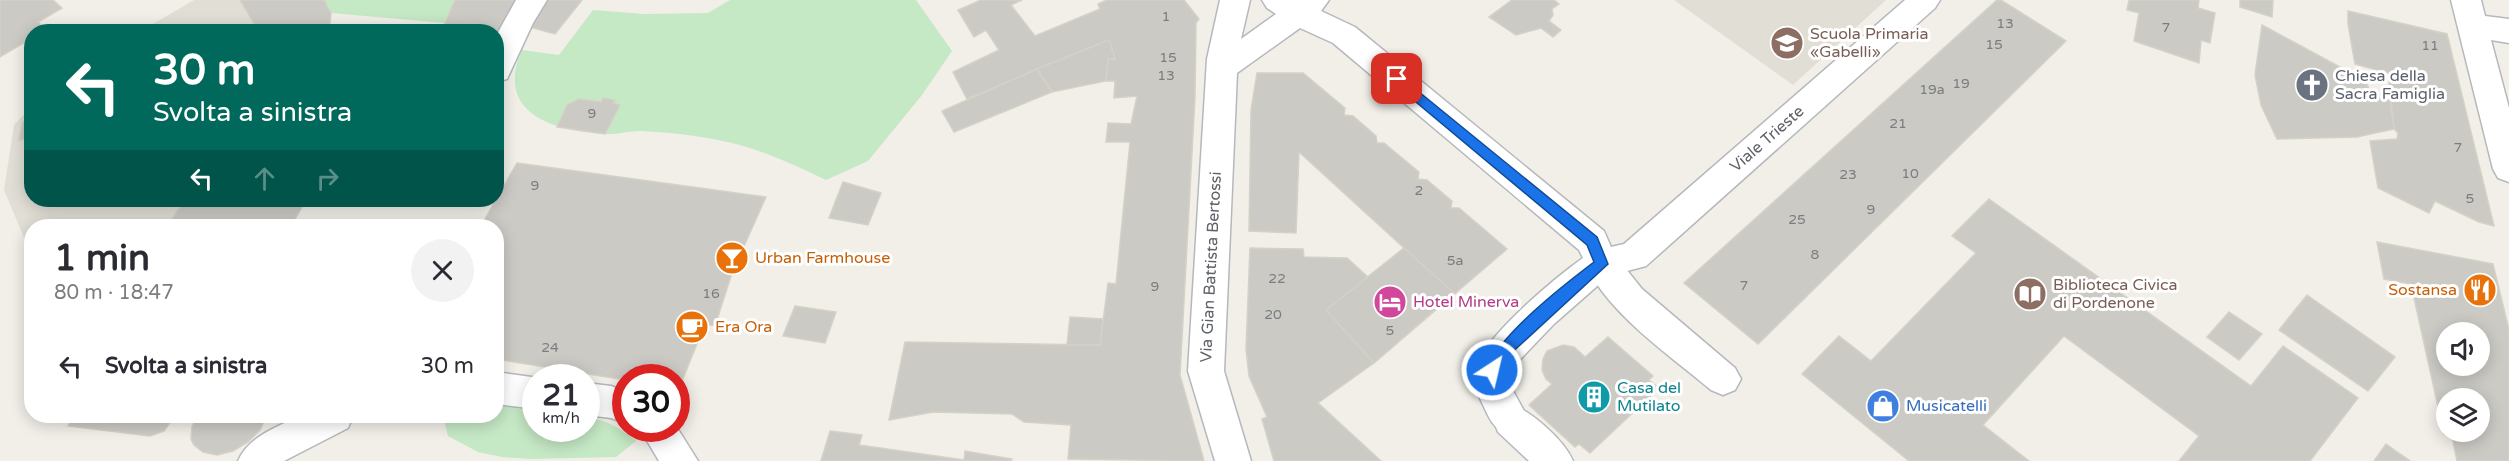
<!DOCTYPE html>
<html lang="it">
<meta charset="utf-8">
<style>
:root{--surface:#fff;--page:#f2f2f3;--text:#2b2b33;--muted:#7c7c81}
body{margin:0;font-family:"Varela Round",sans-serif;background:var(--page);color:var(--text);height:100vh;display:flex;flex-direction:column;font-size:22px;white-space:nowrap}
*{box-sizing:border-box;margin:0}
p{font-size:20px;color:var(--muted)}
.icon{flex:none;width:33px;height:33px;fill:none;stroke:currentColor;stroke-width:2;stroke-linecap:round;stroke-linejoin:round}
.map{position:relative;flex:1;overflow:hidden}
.drawer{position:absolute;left:24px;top:219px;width:480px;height:204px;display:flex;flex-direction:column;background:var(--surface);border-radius:24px;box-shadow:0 3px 15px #0003}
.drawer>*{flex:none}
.guide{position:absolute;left:24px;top:24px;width:480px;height:183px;border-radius:24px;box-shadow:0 3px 15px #0003;background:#00695c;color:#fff;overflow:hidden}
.controls{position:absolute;left:2436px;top:322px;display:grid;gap:12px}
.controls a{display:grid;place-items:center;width:54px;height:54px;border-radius:50%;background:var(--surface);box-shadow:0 3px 15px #0003;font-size:30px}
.speed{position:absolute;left:522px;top:364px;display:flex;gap:12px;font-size:30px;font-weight:700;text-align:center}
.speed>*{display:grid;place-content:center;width:78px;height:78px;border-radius:50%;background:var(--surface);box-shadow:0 3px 15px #0003;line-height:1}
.speed small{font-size:15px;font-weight:400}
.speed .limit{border:9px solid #d22;background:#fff;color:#111}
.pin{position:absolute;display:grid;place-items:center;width:51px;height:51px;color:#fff;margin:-26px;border-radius:12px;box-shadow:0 3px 9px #0006}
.me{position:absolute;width:66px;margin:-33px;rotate:35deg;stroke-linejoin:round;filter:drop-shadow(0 0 4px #0008)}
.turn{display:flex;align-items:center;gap:21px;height:126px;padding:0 30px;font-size:27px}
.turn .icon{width:78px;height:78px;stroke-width:2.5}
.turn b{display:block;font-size:42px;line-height:51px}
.lanes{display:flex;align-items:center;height:57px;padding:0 30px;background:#0003;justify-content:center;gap:30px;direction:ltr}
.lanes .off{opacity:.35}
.round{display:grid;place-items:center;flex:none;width:63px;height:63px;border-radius:32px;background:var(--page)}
.headline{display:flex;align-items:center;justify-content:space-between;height:102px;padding:0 30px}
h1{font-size:36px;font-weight:700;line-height:45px}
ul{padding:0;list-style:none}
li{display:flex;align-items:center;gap:18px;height:90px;padding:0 30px}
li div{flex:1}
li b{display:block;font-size:22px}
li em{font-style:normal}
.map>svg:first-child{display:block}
</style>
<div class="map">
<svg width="2509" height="461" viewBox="0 0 2509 461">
<rect width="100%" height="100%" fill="#f1efe8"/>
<!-- education -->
<g fill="#e1ded6">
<polygon points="194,0 240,0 259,31 141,31"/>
<polygon points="1674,0 1886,0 1793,85"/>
<polygon points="31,107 32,200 185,200 167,226 32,226 31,317 28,314 31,254 4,190 14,125"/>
</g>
<!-- green -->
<g fill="#c5e8c5">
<polygon points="324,0 455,0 444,23 331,13"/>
<path d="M730,0H916L952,51L922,95L868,161L826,180C790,163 757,147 718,140C694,135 665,132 640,131C628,131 616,135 604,134C553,131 494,113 522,50L559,55L593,10L644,14L708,13Z"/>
<path d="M497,405L535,411L536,429H586L587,417C607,420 620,428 636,441L616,457L532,459L502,457L478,452L448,436L443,416H496Z"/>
</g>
<!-- building -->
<g fill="#cccac5" stroke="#d6d1c6" stroke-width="1.5" fill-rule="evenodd">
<polygon points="0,0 53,0 62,8 38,22 46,30 32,32 32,38 0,57"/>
<polygon points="240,0 324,0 331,13 329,32 259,32"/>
<polygon points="455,0 524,0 496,49 496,32 441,32"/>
<polygon points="541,0 582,0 555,34 526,26"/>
<polygon points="981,0 1022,0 1011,5 1035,36 1100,9 1098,4 1107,0 1184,0 1199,19 1196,23 1195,97 1180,375 1204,461 1068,459 1071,425 1024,422 1012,414 933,412 889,420 905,342 1100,345 1108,283 1116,284 1130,142 1106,142 1108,123 1131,124 1137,96 1114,98 1115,81 1106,81 1108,59 1115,59 1109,40 967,99 953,72 999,50 986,30 974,37 958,10"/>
<polygon points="1512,0 1554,0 1559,4 1552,9 1553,15 1549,21 1561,30 1553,37 1541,28 1516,35 1489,17"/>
<polygon points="1997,0 2001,0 2066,41 1758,344 1684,283"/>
<polygon points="2129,0 2199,0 2198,8 2215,13 2210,43 2201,40 2199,63 2134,41 2139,13 2127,10"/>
<polygon points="2240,0 2273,0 2272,17 2240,7"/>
<polygon points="2348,11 2447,34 2494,226 2479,222 2435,201 2429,213 2378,188 2370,141 2397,139 2398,133 2394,129 2389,82 2402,77 2355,64 2348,24"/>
<polygon points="2262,25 2366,81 2372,97 2390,100 2394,129 2357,137 2277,139 2261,105 2255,75"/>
<polygon points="1109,40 1115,59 1108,59 1106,81 1052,92 1037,69"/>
<polygon points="1037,69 1052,92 954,132 942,111"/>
<polygon points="1257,73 1303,73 1345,108 1344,115 1353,116 1376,136 1377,143 1384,143 1419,172 1418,179 1427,180 1452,201 1451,208 1459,208 1507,249 1374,363 1318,403 1381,461 1274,461 1262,419 1267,417 1249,376 1246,349 1250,248 1303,249 1304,257 1347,258 1368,277 1404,248 1299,152 1296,233 1249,231 1251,110"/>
<polygon points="603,98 615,100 613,103 620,105 605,134 557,127 567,105 579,99 601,102"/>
<polygon points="32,120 32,138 19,140 23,122"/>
<polygon points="517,163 766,197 732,273 715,326 705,324 682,381 676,385 676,378 626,378 626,380 496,359 496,226 481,226"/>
<polygon points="843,182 881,193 868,225 829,218"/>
<polygon points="1989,199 2251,386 2283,346 2358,398 2310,461 2179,461 2199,436 2064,336 1983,425 2029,461 1909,461 1802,374 1839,336 1871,361 1976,253 1952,236"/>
<polygon points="185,200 306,200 291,226 167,226"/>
<path d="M2377,242L2493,264L2509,330V461H2457L2452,436L2444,434L2411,284L2384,279ZM2446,333H2480V366H2446ZM2446,399H2480V432H2446Z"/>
<polygon points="1404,248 1454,293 1374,363 1326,310"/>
<polygon points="2307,295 2395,357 2368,391 2279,330"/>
<polygon points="795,306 836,312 825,343 783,336"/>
<polygon points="2229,312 2262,334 2239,360 2207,337"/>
<polygon points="1070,317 1103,319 1100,345 1067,345"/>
<polygon points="1608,337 1653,376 1649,380 1659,388 1590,453 1579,444 1575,447 1529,405 1552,384 1546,379 1542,370 1543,359 1547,351 1563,345 1574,347 1585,357"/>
<polygon points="74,416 182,416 178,422 171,421 164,431 150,436 68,426"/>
<polygon points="197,416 266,416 260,430 248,442 233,451 217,455 203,452 194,445 191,439 192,427"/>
<polygon points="830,431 862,435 859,445 964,460 965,451 1012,459 1011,461 821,461"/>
<polygon points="2386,444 2410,461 2374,461"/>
</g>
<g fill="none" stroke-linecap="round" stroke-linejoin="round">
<!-- pedestrian casing -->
<g stroke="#b5b8bc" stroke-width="3">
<g id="pedestrian">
<polygon points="516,0 547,0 533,23 507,79 496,82 496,36"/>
<path d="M1602,250L1614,254L1642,289L1735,368L1741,379L1735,390L1723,395L1711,390C1668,354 1610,315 1585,264L1590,254Z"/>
<path d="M1511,404C1532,412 1564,440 1573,461H1529L1498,432L1493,420L1498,408Z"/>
</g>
</g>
<!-- minor casing -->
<g stroke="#b5b8bc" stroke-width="3">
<g id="minor">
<path d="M1220,0H1250L1241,39L1276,14L1267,8L1262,0H1329L1321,11L1355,27L1604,231L1611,247L1624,244L1905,0H1940L1935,8L1646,266L1612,275L1604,280L1554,324L1509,371L1512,389L1529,420L1524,432L1511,436C1495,430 1491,422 1484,407C1479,396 1472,384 1474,372C1480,340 1556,277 1583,258L1579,250L1333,43L1300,28L1237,73L1224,371L1251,461H1215L1188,371L1207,59Z"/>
<polygon points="2451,0 2481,0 2485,16 2509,19 2509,43 2491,40 2509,108 2509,182 2498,178 2493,169"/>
<polygon points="496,372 539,378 536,378 536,409 496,404"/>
<polygon points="586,383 611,386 626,391 626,423 611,418 586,415"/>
<path d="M300,416H353L348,428L284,461H238C249,436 277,427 300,416Z"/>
<polygon points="676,426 698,461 659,461 640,429 676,429"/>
</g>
</g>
<!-- pedestrian -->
<use href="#pedestrian" fill="#fff" fill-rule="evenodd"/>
<!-- minor -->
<use href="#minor" fill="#fff" fill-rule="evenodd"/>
</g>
<!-- route -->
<path fill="#1a73e8" stroke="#114b97" stroke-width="1.5" d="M1397,74L1597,237L1608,264L1506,358L1497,374L1492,376L1487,374L1485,370C1502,333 1561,287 1594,262L1587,245L1392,82L1390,79Z"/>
<!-- icons -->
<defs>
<g id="school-disc" transform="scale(1.725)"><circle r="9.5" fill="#8d6e63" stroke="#fff"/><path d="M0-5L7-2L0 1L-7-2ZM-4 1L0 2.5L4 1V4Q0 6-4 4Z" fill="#fff"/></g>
<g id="church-disc" transform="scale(1.725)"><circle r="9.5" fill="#6b7280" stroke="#fff"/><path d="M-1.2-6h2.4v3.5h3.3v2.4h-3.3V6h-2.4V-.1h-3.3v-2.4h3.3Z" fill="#fff"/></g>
<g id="bar-disc" transform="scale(1.725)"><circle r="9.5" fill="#e8710a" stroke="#fff"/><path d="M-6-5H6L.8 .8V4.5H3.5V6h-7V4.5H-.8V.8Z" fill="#fff"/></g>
<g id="restaurant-disc" transform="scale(1.725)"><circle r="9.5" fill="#e8710a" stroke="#fff"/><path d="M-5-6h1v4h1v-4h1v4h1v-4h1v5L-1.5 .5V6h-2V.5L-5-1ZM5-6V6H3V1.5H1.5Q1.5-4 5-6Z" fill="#fff"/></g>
<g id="library-disc" transform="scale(1.725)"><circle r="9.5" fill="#8d6e63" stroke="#fff"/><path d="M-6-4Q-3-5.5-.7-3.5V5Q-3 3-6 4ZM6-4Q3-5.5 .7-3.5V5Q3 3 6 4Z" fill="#fff"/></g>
<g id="hotel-disc" transform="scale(1.725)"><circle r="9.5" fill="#d1479c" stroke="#fff"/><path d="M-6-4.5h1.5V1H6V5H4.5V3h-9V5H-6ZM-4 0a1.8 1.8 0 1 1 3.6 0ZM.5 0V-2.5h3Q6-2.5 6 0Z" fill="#fff"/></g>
<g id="cafe-disc" transform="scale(1.725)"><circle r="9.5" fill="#e8710a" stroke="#fff"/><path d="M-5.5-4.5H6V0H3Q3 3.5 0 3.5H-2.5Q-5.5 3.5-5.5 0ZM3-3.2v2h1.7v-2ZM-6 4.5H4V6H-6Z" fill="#fff"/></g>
<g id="building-disc" transform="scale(1.725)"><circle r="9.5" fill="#0f9aa8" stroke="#fff"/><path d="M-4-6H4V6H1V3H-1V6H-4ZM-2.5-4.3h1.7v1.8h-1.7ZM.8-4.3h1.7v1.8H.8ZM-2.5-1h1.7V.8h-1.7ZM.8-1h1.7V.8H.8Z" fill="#fff"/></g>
<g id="shop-disc" transform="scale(1.725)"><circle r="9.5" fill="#3f7fe0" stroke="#fff"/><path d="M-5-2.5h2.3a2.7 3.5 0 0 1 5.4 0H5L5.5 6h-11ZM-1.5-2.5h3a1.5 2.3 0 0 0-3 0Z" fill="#fff"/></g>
</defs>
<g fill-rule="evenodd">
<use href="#school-disc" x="1787" y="43"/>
<use href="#church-disc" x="2312" y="85"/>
<use href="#bar-disc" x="732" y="258"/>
<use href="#restaurant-disc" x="2480" y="290"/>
<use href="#library-disc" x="2030" y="294"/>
<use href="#hotel-disc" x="1390" y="302"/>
<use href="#cafe-disc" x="692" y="327"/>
<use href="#building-disc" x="1594" y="397"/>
<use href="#shop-disc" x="1883" y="406"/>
</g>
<g text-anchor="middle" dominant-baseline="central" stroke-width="6" stroke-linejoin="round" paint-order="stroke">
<!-- number labels -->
<g font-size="14" fill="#7a7d7f">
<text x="1166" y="16">1</text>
<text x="2005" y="23">13</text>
<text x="2166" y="27">7</text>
<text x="1994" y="44">15</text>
<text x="2430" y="45">11</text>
<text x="1168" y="57">15</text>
<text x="1166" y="75">13</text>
<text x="1961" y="83">19</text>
<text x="1932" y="89">19a</text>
<text x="592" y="113">9</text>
<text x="1898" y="123">21</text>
<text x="2458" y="147">7</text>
<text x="1910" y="173">10</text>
<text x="1848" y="174">23</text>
<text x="535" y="185">9</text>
<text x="1419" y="190">2</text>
<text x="2470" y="198">5</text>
<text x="1871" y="209">9</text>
<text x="1797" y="219">25</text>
<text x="1815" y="254">8</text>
<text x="1455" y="260">5a</text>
<text x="1277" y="278">22</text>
<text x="1744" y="285">7</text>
<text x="1155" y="286">9</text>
<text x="711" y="293">16</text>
<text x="1273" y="314">20</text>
<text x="1390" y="330">5</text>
<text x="550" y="347">24</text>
</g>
<!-- education labels -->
<g font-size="16" fill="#785e54" stroke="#fff" text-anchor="start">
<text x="1810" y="34">Scuola Primaria<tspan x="1810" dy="18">«Gabelli»</tspan></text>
<text x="2053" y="285">Biblioteca Civica<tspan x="2053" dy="18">di Pordenone</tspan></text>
</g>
<!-- worship labels -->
<g font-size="16" fill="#5b616d" stroke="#fff" text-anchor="start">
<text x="2335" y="76">Chiesa della<tspan x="2335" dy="18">Sacra Famiglia</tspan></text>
</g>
<!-- street labels -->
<g font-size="16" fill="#5f6368" stroke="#fff">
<text transform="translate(1767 139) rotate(-41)">Viale Trieste</text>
<text transform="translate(1211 267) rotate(-87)">Via Gian Battista Bertossi</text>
</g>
<!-- food labels -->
<g font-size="16" fill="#c56008" stroke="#fff" text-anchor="start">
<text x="755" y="258">Urban Farmhouse</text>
<text x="2457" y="290" text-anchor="end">Sostansa</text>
<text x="715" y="327">Era Ora</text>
</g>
<!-- hotel labels -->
<g font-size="16" fill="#b23c85" stroke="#fff" text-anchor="start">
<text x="1413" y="302">Hotel Minerva</text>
</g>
<!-- culture labels -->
<g font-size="16" fill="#0d838f" stroke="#fff" text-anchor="start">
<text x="1617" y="388">Casa del<tspan x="1617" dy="18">Mutilato</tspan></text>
</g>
<!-- shop labels -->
<g font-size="16" fill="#366cbe" stroke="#fff" text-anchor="start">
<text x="1906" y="406">Musicatelli</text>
</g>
</g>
</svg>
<div class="controls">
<a><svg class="icon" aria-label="sound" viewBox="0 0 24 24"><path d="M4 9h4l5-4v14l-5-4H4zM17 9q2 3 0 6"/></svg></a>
<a><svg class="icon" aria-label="layers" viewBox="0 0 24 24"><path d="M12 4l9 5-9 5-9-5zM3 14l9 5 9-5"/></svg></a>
</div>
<div class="speed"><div>21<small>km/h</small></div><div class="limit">30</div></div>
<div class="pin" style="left:1397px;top:79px;background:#d93025"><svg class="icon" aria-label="arrive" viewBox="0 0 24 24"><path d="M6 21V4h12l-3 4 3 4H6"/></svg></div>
<svg class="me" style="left:1492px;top:370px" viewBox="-20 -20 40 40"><circle r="17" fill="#1a73e8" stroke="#fff" stroke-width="3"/><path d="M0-11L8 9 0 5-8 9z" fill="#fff"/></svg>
<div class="guide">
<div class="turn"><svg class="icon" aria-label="left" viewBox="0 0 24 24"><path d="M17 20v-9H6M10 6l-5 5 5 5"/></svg><div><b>30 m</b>Svolta a sinistra</div></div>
<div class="lanes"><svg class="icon" aria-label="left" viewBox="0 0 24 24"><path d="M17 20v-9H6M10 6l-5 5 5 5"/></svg><svg class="icon off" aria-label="ahead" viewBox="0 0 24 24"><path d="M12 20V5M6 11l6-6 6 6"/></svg><svg class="icon off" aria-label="right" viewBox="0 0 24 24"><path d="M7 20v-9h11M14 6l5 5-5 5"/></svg></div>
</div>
<section class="drawer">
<div class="headline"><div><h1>1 min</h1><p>80 m · 18:47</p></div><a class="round"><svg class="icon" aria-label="close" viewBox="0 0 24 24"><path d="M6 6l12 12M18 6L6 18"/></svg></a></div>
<ul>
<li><svg class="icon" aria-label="left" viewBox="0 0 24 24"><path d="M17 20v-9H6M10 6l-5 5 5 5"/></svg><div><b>Svolta a sinistra</b></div><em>30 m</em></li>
</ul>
</section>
</div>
